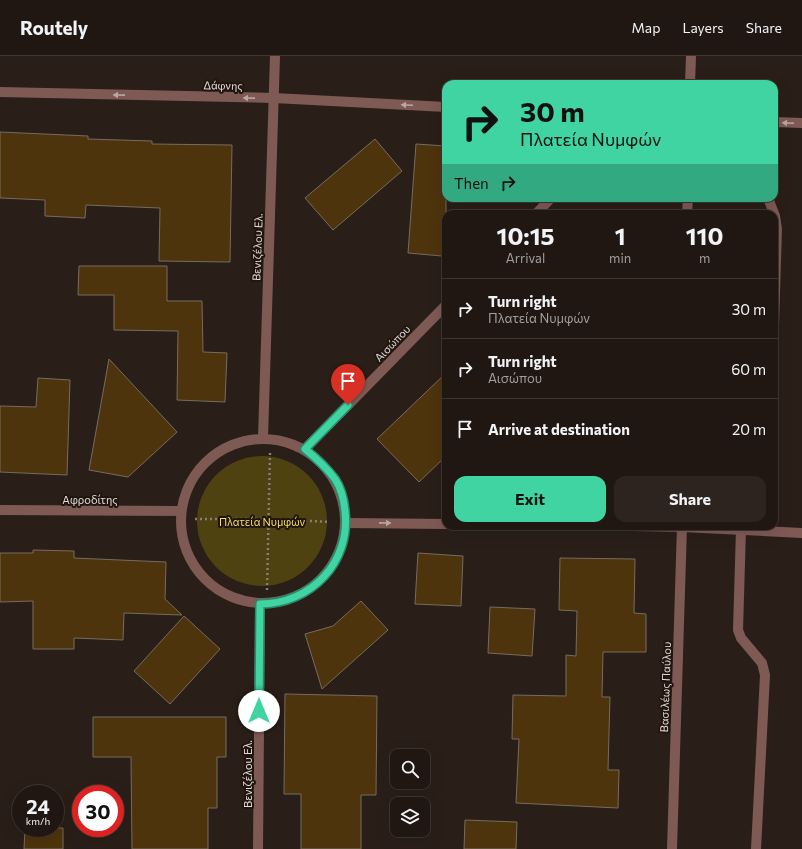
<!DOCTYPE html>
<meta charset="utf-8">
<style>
:root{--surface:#201712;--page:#2d2420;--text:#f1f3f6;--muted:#a29f9f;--line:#3d3632;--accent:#3fd4a2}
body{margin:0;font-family:Commissioner,sans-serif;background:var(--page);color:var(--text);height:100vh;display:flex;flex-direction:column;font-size:15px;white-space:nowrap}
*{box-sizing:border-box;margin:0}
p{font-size:13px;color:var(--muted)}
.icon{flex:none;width:22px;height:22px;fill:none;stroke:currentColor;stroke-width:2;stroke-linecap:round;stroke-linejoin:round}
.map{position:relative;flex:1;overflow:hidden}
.side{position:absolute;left:442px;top:154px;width:336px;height:320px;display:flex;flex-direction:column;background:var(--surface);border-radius:12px;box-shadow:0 4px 16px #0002,0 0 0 1px var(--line)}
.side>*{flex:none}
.banner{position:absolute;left:442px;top:24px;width:336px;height:122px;border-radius:12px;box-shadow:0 4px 16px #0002,0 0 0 1px var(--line);background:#3fd4a2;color:#111;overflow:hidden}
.controls{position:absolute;left:390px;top:693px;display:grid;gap:8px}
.controls a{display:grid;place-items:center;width:40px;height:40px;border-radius:8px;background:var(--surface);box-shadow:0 4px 16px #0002,0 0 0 1px var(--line);font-size:20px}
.speed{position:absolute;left:12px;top:729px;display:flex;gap:8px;font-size:20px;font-weight:700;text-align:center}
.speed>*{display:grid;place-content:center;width:52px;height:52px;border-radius:50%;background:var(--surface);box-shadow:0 4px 16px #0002,0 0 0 1px var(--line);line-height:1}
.speed small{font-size:10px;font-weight:400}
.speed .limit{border:6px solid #d22;background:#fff;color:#111}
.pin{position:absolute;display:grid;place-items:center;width:34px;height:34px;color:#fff;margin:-41px -17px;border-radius:50% 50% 50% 0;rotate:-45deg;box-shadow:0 0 4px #0007}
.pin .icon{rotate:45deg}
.me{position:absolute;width:44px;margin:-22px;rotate:0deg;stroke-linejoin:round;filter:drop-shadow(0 0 3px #0008)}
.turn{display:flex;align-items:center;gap:14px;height:84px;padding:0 12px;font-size:18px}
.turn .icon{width:52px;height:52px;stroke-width:2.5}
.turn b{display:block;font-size:28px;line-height:34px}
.then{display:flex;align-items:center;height:38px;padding:0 12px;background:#0003;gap:8px;font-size:15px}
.eta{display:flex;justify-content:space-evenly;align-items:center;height:68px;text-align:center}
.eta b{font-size:24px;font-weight:700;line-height:28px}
.action{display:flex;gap:8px;margin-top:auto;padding:8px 12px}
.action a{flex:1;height:46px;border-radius:12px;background:var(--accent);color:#111;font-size:16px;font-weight:700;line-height:46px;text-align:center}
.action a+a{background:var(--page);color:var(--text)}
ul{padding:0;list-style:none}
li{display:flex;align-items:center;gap:12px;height:60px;padding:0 12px;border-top:1px solid var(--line)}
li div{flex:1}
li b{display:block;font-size:15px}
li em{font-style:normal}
header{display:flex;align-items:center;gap:24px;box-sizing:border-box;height:56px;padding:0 20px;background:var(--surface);border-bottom:1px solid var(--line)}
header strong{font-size:19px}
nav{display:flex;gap:22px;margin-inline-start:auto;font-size:14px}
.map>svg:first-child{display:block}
</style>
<header>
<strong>Routely</strong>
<nav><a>Map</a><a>Layers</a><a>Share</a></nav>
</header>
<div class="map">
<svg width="802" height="793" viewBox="0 0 802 793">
<rect width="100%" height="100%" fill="#2a1f18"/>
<!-- green -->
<circle fill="#4e4310" cx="262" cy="465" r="65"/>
<!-- building -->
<g fill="#4e340c" stroke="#756c60">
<polygon points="0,76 88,80 88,83 152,85 152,88 232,89 230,206 159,205 160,152 86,149 85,162 45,160 45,144 0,142"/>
<polygon points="375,83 402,115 333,174 305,142"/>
<polygon points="416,88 446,90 446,183 443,183 442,200 408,197"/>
<polygon points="79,210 167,210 167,245 202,245 203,296 227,297 225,346 177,344 178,275 114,274 114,239 78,239"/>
<polygon points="109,303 177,376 128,421 89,414"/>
<polygon points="446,317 446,400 419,426 377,383"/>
<polygon points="38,322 70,324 67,419 0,416 0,350 36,351"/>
<polygon points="33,494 74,495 74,502 166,506 165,543 182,559 124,557 123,584 74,582 74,593 33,593 33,545 0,546 0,497 33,497"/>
<polygon points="418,497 463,500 461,550 415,548"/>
<polygon points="560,502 635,503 634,557 646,558 646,596 603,596 602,641 610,641 608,714 619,714 618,752 516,747 519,683 512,683 513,639 566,640 566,599 576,600 577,555 559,554"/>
<polygon points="361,545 388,574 322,633 305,578 333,570"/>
<polygon points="490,551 535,553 532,600 488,597"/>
<polygon points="184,560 220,593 170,648 134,615"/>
<polygon points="285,638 377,640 376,739 361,739 361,793 301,793 301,738 284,738"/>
<polygon points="93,661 226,661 226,701 217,701 217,752 208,752 208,793 132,793 131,701 93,701"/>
<polygon points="465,764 517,766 516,793 464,793"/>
<polygon points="25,772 63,772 63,793 24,793"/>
</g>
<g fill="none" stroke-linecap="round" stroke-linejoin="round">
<!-- path -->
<g stroke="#877e78" stroke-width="2.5" stroke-dasharray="2 3" stroke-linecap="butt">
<polyline points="195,463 269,463 330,466"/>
<polyline points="267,534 270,397"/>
</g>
<!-- service -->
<polyline stroke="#7f5a55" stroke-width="10" points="768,142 775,160 777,173 774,269"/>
<!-- minor -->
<g stroke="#7f5a55" stroke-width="10">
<polyline points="0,36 274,42 446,51"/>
<polyline points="774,66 802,67"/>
<polyline points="536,158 551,142"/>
<polyline points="263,382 275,0"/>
<circle cx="263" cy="465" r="82"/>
<polyline points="305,393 446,249"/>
<polyline points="0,454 181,455"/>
<polyline points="346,467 446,468"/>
<polyline points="634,470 682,471 802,477"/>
<polyline points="741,473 738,574 741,582 762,607 765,619 756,793"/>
<polyline points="258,793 260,548"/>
</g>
<!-- tertiary -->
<g stroke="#7f5a55" stroke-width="10">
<polyline points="690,28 691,0"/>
<polyline points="687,158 688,142"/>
<polyline points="672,793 682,470"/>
</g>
</g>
<!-- one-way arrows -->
<defs><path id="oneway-solid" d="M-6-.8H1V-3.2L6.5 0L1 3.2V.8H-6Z"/></defs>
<g fill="#baa7a2">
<use href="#oneway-solid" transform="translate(119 39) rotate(-179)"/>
<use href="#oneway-solid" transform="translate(249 42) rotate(-179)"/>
<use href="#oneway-solid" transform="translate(407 49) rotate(-177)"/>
<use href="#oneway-solid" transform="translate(788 67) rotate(-177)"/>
<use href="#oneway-solid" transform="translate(385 467) rotate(1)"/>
</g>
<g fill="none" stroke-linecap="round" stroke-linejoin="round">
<!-- route casing -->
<g stroke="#298a69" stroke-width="10">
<path id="route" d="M259,655L260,548C311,548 351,506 345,455C344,444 341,432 335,423C326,411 316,402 305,393L348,349"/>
</g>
<!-- route -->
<use href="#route" stroke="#3fd4a2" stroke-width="7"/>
</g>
<g text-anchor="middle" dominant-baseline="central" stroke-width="4" stroke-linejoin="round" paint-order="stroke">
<!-- street labels -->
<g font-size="11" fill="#e2dad6" stroke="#20150f">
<text transform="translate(223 29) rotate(1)">Δάφνης</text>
<text transform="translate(257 191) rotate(-88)">Βενιζέλου Ελ.</text>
<text transform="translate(392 287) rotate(-46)">Αισώπου</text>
<text x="90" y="443">Αφροδίτης</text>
<text transform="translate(665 631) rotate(-88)">Βασιλέως Παύλου</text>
<text transform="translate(247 718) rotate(-90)">Βενιζέλου Ελ.</text>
</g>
<!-- park labels -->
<g font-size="11" fill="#f8de6a" stroke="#20150f">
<text x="262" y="465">Πλατεία Νυμφών</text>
</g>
</g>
</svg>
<div class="controls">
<a><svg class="icon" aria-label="search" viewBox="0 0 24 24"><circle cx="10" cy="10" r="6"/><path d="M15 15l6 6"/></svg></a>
<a><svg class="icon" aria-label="layers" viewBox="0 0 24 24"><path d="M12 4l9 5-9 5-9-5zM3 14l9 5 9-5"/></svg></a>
</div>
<div class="speed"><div>24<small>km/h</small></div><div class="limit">30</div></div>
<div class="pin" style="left:348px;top:349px;background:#d93025"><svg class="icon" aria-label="arrive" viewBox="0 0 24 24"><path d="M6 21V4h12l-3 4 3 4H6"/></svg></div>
<svg class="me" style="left:259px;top:655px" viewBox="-20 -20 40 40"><circle r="19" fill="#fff"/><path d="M0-13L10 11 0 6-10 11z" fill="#3fd4a2"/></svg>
<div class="banner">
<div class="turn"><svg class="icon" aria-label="right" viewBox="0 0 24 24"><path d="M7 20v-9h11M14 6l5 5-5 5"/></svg><div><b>30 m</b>Πλατεία Νυμφών</div></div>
<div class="then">Then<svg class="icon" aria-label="right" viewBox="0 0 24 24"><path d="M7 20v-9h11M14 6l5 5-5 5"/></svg></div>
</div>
<section class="side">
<div class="eta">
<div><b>10:15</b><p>Arrival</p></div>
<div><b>1</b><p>min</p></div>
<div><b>110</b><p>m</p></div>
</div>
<ul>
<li><svg class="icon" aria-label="right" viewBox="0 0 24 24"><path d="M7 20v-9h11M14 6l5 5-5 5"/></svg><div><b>Turn right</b><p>Πλατεία Νυμφών</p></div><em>30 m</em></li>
<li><svg class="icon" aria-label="right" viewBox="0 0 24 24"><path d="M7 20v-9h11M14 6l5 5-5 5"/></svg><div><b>Turn right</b><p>Αισώπου</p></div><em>60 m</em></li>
<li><svg class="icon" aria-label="arrive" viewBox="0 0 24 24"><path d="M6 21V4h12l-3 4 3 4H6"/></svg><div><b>Arrive at destination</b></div><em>20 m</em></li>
</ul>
<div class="action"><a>Exit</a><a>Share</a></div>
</section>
</div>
